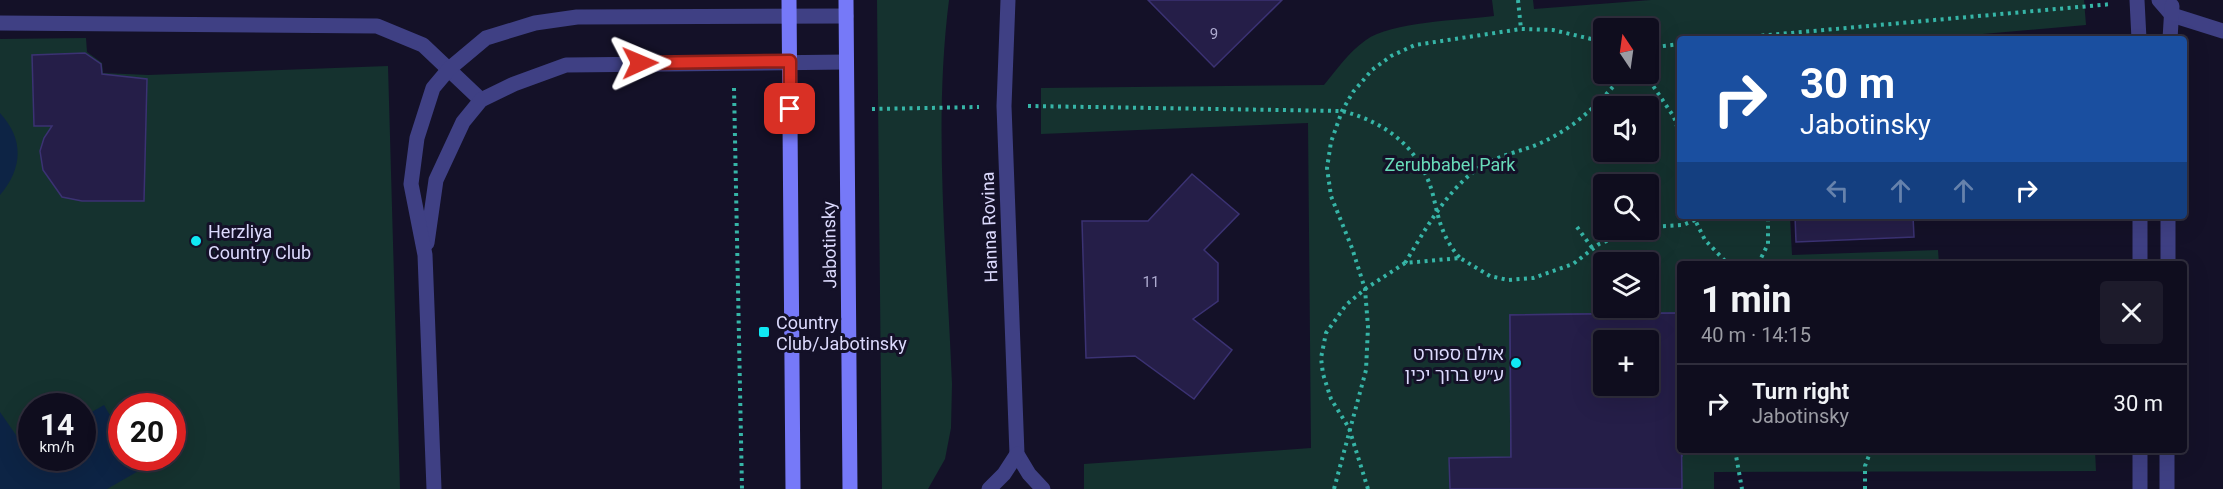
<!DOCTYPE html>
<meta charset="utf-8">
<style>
:root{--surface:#0f0d1e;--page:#1d1b2b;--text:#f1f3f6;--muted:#9b9ca4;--line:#2f2d3c}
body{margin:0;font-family:Roboto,"Noto Sans Hebrew",sans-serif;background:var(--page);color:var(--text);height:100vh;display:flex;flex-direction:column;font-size:22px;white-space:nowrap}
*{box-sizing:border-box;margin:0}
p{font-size:20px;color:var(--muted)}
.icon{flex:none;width:33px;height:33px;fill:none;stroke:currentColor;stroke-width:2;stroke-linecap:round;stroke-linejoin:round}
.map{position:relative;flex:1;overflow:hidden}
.details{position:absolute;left:1677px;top:261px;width:510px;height:192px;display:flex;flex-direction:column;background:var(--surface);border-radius:6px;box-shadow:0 6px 24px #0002,0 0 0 2px var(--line)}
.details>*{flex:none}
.banner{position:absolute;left:1677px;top:36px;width:510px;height:183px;border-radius:6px;box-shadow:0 6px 24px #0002,0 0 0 2px var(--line);background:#1a4fa0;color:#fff;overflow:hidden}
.needle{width:39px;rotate:347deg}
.fabs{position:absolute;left:1593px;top:18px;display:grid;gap:12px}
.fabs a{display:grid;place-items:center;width:66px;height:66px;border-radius:6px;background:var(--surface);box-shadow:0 6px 24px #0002,0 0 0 2px var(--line);font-size:30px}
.speed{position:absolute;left:18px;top:393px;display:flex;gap:12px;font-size:30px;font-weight:700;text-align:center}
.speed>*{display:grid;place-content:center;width:78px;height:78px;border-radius:50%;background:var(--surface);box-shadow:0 6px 24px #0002,0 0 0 2px var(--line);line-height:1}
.speed small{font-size:15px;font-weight:400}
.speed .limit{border:9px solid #d22;background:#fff;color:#111}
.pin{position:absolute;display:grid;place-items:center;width:51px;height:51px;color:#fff;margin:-26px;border-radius:12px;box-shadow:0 3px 9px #0006}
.me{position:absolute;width:66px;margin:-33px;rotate:89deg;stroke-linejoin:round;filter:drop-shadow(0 0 4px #0008)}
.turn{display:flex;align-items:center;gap:21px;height:126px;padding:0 24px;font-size:27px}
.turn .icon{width:78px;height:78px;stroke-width:2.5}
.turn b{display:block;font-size:42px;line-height:51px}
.lanes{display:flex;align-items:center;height:57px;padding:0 24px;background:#0003;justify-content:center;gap:30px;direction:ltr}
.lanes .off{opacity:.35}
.round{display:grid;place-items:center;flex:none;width:63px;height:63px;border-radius:6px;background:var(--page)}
.overview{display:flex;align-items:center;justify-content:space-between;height:102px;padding:0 24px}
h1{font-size:36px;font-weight:700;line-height:45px}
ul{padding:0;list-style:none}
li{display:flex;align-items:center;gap:18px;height:78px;padding:0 24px;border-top:2px solid var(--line)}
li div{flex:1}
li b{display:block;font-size:22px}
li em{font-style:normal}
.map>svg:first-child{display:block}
</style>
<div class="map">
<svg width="2223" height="489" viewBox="0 0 2223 489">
<rect width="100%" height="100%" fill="#141128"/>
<!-- green -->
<g fill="#15322f" fill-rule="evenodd">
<path d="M877,0H949C933,126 947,257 952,384L951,428L945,459L928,489H882Z"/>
<path d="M1492,0H1533L1534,9L1651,0H2084L2086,25L1926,39H1680V216H1790L1792,255L1938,250L1939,264H1680V450H2095L2096,471L1714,472V489H1084V464L1311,448L1308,123L1041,134V88L1324,85C1337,69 1349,52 1366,40C1390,22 1462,20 1494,16ZM1604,28H1648V74H1604ZM1604,106H1648V152H1604ZM1604,184H1648V230H1604ZM1604,262H1648V308H1604ZM1604,340H1648V386H1604Z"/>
<path d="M86,38L87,52L102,63L103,73L148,75L388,66L400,489H0V39ZM32,406H82V458H32ZM122,406H172V458H122Z"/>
</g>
<!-- water -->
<g fill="#0d2445">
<path d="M0,113C24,139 23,168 0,195Z"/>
<polygon points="104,405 121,434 122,458 136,458 142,469 107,489 0,489 0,412 32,458 41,461 82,458 83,417"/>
</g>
<!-- building -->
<g fill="#251e48" stroke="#3b3273" stroke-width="1.5" fill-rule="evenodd">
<polygon points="1148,0 1282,0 1214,67"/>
<polygon points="85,53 101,64 102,74 147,79 144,201 82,201 62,197 43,170 40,151 44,138 52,126 34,126 32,55"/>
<polygon points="1192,174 1239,214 1204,250 1218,263 1218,301 1193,319 1232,350 1194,399 1135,356 1086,358 1082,221 1148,221"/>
<polygon points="1795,216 1913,216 1914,237 1796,242"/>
<path d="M1680,313L1682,456L1511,457L1510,315ZM1604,340H1648V386H1604Z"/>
<path d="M1680,313L1682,489H1450L1449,458L1511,457L1510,315ZM1604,340H1648V386H1604Z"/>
</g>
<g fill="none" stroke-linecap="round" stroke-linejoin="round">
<!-- path -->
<g stroke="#36b5a7" stroke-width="4" stroke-dasharray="3 4.5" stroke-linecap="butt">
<polyline points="1518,0 1521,29"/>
<polyline points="1724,39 2112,4"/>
<polyline points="1648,48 1680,44"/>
<polyline points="1645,74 1674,117 1680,136"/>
<polyline points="734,88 742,489"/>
<path d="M1028,106L1342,111C1389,123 1423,151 1434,199C1439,222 1444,240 1460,258"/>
<polyline points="872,109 979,107"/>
<polyline points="1693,216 1705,240 1728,264"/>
<polyline points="1577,227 1593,249"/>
<polyline points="1648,227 1683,225 1705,216"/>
<path d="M1405,263C1425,230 1445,193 1477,169C1495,156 1516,153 1536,145C1574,129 1598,105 1624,74"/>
<polyline points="1758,264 1768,244 1768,216"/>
<polyline points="1905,264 1929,264"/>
<polyline points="1735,450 1742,489"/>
<polyline points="1334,489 1366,370 1368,327 1365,289 1352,248 1331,196 1327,168 1331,142 1342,111 1353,92 1372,70 1391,56 1415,45 1521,29 1553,30 1604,42"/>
<polyline points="1368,489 1349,428 1331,399 1323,374 1321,358 1326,333 1346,305 1365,289 1405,263 1460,258 1490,276 1508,280 1533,278 1573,264 1599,244 1635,230"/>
<polyline points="1865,489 1865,466 1871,450"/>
</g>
<!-- service -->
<g stroke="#3f4084" stroke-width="15">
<polyline points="0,23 377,26 423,45 481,100"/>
<polyline points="427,243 436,180 463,122 481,100 514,84 566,65 846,62"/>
<polyline points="434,489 425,255 411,184 417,138 433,88 449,69 486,38 535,23 577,17 846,16"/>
</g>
<!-- minor -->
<g stroke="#3f4084" stroke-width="15">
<polyline points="1008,0 1004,106 1017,454 1029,474 1043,489"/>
<polyline points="2137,0 2139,39"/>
<polyline points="2159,0 2172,15 2223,31"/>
<polyline points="2170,39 2172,6"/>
<polyline points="2140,216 2140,264"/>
<polyline points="2168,264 2168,216"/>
<polyline points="2140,450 2140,489"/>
<polyline points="989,489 1004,474 1017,454"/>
<polyline points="2167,489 2167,450"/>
</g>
<!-- secondary -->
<g stroke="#7679f8" stroke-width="15">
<polyline points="789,0 793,489"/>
<polyline points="846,0 850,489"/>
</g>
</g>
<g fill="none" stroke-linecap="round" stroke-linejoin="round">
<!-- route casing -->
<g stroke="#8d1f18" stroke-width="15">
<polyline id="route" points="640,63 790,61 790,109"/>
</g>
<!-- route -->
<use href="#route" stroke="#d93025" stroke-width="10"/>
</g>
<!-- markers -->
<g fill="#10e8f3" stroke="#141128" stroke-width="2">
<circle cx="196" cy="241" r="6"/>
<rect x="758" y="326" width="12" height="12" rx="3"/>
<circle cx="1516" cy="363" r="6"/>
</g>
<g text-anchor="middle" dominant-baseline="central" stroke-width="6" stroke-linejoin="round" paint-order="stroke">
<!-- number labels -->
<g font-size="15" fill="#aeabd0">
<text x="1214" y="34">9</text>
<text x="1151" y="282">11</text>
</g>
<!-- park labels -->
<g font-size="18" fill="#68dbb9" stroke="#141128">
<text x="1450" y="164">Zerubbabel Park</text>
</g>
<!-- street labels -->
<g font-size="18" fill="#dcdafd" stroke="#141128">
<text transform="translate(989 227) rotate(-92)">Hanna Rovina</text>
<text transform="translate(829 245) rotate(-91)">Jabotinsky</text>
</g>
<!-- poi labels -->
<g font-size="18" fill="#dcdafd" stroke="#141128" text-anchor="start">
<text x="208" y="231">Herzliya<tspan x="208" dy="21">Country Club</tspan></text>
<text x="776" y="322">Country<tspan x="776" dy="21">Club/Jabotinsky</tspan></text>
<text x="1504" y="353" text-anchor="end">אולם ספורט<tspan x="1504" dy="21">ע״ש ברוך יכין</tspan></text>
</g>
</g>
</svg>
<div class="fabs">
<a><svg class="needle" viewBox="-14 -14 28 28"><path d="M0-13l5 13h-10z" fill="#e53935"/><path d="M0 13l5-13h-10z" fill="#9b9ca4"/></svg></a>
<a><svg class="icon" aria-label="sound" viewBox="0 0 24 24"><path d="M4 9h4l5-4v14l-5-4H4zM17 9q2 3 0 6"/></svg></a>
<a><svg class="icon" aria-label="search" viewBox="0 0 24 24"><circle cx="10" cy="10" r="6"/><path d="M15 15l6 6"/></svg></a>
<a><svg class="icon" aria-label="layers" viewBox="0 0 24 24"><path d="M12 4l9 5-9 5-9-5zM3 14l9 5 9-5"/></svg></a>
<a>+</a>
</div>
<div class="speed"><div>14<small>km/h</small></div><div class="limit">20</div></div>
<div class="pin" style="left:790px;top:109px;background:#d93025"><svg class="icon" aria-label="arrive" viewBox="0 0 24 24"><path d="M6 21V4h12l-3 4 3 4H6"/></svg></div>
<svg class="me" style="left:640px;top:63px" viewBox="-20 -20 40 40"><path d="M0-17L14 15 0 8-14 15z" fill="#d93025" stroke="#fff" stroke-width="4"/></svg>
<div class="banner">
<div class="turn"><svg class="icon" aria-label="right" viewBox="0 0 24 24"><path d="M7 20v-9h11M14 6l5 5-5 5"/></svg><div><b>30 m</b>Jabotinsky</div></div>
<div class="lanes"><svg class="icon off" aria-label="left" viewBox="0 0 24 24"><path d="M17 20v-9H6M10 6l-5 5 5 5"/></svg><svg class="icon off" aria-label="ahead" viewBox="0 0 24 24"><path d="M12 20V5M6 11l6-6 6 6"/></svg><svg class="icon off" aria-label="ahead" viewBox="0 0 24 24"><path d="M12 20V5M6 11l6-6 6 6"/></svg><svg class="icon" aria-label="right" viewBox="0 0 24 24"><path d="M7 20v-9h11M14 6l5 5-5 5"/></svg></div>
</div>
<section class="details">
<div class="overview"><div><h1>1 min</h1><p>40 m · 14:15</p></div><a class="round"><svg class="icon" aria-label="close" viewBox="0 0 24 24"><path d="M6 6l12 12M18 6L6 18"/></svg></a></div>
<ul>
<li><svg class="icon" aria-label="right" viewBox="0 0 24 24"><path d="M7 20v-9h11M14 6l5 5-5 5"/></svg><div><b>Turn right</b><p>Jabotinsky</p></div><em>30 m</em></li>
</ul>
</section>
</div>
